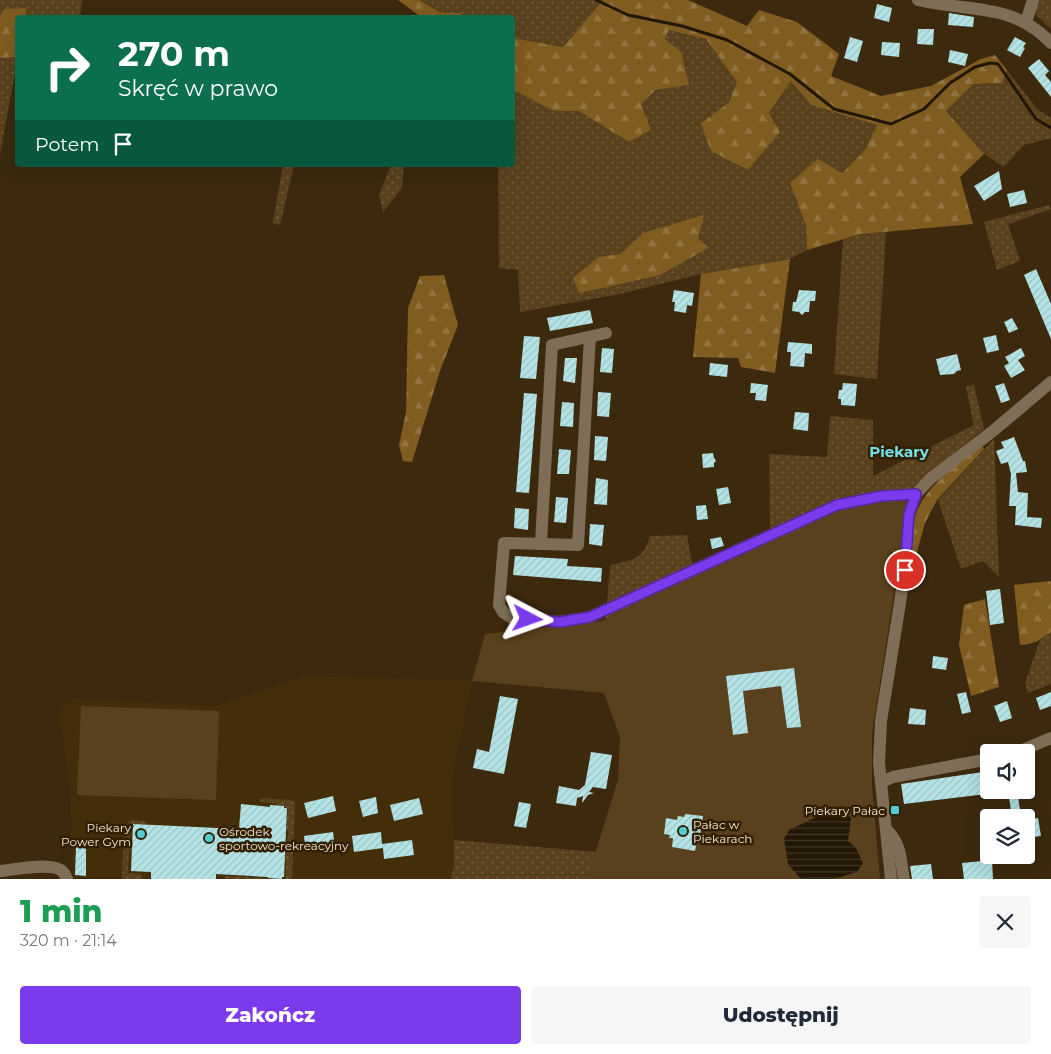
<!DOCTYPE html>
<html lang="pl">
<meta charset="utf-8">
<style>
:root{--surface:#fff;--page:#f6f6f7;--text:#1f2937;--muted:#747a83;--accent:#7c3aed}
body{margin:0;font-family:Montserrat,sans-serif;background:var(--page);color:var(--text);height:100vh;display:flex;flex-direction:column;font-size:19px;white-space:nowrap}
*{box-sizing:border-box;margin:0}
p{font-size:16px;color:var(--muted)}
.icon{flex:none;width:28px;height:28px;fill:none;stroke:currentColor;stroke-width:2;stroke-linecap:round;stroke-linejoin:round}
.map{position:relative;height:879px;overflow:hidden}
.sheet{display:flex;flex-direction:column;background:var(--surface);flex:1}
.sheet>*{flex:none}
.guide{position:absolute;left:15px;top:15px;width:500px;height:152px;border-radius:5px;box-shadow:0 5px 20px #0002;background:#0b6e4f;color:#fff;overflow:hidden}
.controls{position:absolute;left:980px;top:744px;display:grid;gap:10px}
.controls a{display:grid;place-items:center;width:55px;height:55px;border-radius:5px;background:var(--surface);box-shadow:0 5px 20px #0002;font-size:25px}
.pin{position:absolute;display:grid;place-items:center;width:42px;height:42px;color:#fff;margin:-21px;border:2px solid #fff;border-radius:50%;box-shadow:0 1px 5px #0007}
.me{position:absolute;width:55px;margin:-28px;rotate:94deg;stroke-linejoin:round;filter:drop-shadow(0 0 4px #0008)}
.turn{display:flex;align-items:center;gap:18px;height:105px;padding:0 20px;font-size:22px}
.turn .icon{width:65px;height:65px;stroke-width:2.5}
.turn b{display:block;font-size:35px;line-height:42px}
.then{display:flex;align-items:center;height:48px;padding:0 20px;background:#0003;gap:10px;font-size:19px}
.round{display:grid;place-items:center;flex:none;width:52px;height:52px;border-radius:5px;background:var(--page)}
.summary{display:flex;align-items:center;justify-content:space-between;height:85px;padding:0 20px}
h1{font-size:30px;font-weight:800;line-height:38px;color:#1e9e55}
.cta{display:flex;gap:10px;margin-top:auto;padding:10px 20px}
.cta a{flex:1;height:58px;border-radius:5px;background:var(--accent);color:#fff;font-size:20px;font-weight:800;line-height:58px;text-align:center}
.cta a+a{background:var(--page);color:var(--text)}
.map>svg:first-child{display:block}
</style>
<div class="map">
<svg width="1051" height="879" viewBox="0 0 1051 879">
<defs>
<pattern id="grass-dots" width="8" height="8" patternUnits="userSpaceOnUse" patternTransform="scale(1.25)"><rect width="8" height="8" fill="#5a411d"/><path d="M2 2h.1M6 6h.1" fill="none" stroke="#725c3d" stroke-width="1.8" stroke-linecap="round"/></pattern>
<pattern id="forest-firs" width="22" height="20" patternUnits="userSpaceOnUse" patternTransform="scale(1.25)"><rect width="22" height="20" fill="#815c21"/><path d="M5 1l3.5 6h-7zM16 11l3.5 6h-7z" fill="#937340"/></pattern>
<pattern id="water-rules" width="6" height="5" patternUnits="userSpaceOnUse" patternTransform="scale(1.25)"><rect width="6" height="5" fill="#221605"/><path d="M0 2.5h6" fill="none" stroke="#433829"/></pattern>
<pattern id="building-hatch" width="6" height="6" patternUnits="userSpaceOnUse" patternTransform="scale(1.25)"><rect width="6" height="6" fill="#b3e3e5"/><path d="M-1 1l2-2M0 6l6-6M5 7l2-2" fill="none" stroke="#9ec3c4"/></pattern>
</defs>
<rect width="100%" height="100%" fill="#3c290e"/>
<!-- built -->
<polygon fill="#442e0a" points="306,676 472,681 453,778 454,866 451,879 73,878 69,781 59,715 63,705 74,699 217,706"/>
<!-- grass -->
<g fill="url(#grass-dots)">
<polygon points="0,0 82,0 80,17 26,17 26,8 0,16"/>
<polygon points="419,0 603,0 563,47 513,38 513,39 512,18 461,17 461,13 441,13"/>
<polygon points="1038,0 1051,0 1051,29 1034,13"/>
<polygon points="669,30 707,39 737,82 729,102 748,170 780,132 769,114 791,81 811,105 877,125 865,150 841,173 790,183 806,226 807,250 790,259 701,274 620,294 520,312 518,270 499,268 498,165 512,165 513,90 554,111 579,111 629,142 651,130 640,104 655,90 688,85 665,39"/>
<polygon points="17,57 17,62 0,154 0,58"/>
<polygon points="1007,70 1037,109 1051,118 1051,138 1024,145 1004,167 984,154 946,111 973,84 1002,83"/>
<polygon points="283,165 294,165 280,225 273,223"/>
<polygon points="391,165 404,165 402,188 383,212 379,195"/>
<polygon points="1049,205 1051,209 1008,224 1020,261 997,270 984,222"/>
<polygon points="886,232 877,379 834,374 843,240 861,234"/>
<polygon points="974,384 984,429 924,477 912,489 770,530 769,454 827,457 830,416 873,420 873,476 974,425 966,387"/>
<polygon points="994,439 999,577 983,561 961,569 938,500"/>
<path d="M687,535L694,574L606,619L610,565C632,560 643,561 650,536Z"/>
<polygon points="1051,632 1051,684 1028,693 1025,683 1040,640"/>
<polygon points="260,798 291,800 295,803 292,879 285,879 286,862 284,861 285,853 287,852 288,831 286,831 288,808 276,805 275,803 260,802"/>
<polygon points="132,820 146,821 147,824 130,824 130,846 139,846 138,851 129,851 128,873 142,874 142,879 122,879 124,826"/>
<polygon points="454,840 596,852 587,879 451,879 454,866"/>
<polygon points="225,876 267,878 267,879 225,879"/>
</g>
<!-- forest -->
<g fill="url(#forest-firs)">
<polygon points="398,0 419,0 441,13 461,13 461,17 421,17"/>
<polygon points="603,0 688,0 747,26 759,10 797,22 839,54 831,76 881,96 931,86 981,59 995,55 1007,70 1002,83 973,84 946,111 984,154 960,177 973,224 861,234 807,250 806,226 790,183 818,159 842,173 865,150 877,125 811,105 791,81 769,113 780,132 748,170 711,151 701,124 729,102 737,82 706,39 669,30 665,39 681,52 689,85 655,90 641,104 651,130 629,142 579,111 554,111 513,90 513,38 563,47"/>
<polygon points="26,8 26,17 18,18 17,57 0,58 0,16 4,9"/>
<polygon points="704,215 698,238 708,248 660,275 579,293 573,278 599,257 621,254 643,233"/>
<polygon points="790,259 775,373 741,367 738,358 693,357 701,274"/>
<polygon points="444,275 458,325 440,371 412,462 403,461 399,445 406,412 408,308 420,276"/>
<path d="M982,445L984,449L937,500L925,523L913,566L910,564C911,550 911,535 914,522C920,488 957,466 982,445Z"/>
<path d="M1050,581L1051,583V632C1041,639 1033,645 1020,645L1014,585Z"/>
<polygon points="985,599 999,687 971,696 959,645 964,605"/>
</g>
<!-- green -->
<g fill="#5a411d">
<polygon points="909,498 872,734 872,787 880,879 587,879 618,780 620,737 604,693 472,681 485,634 602,621 700,571 838,509"/>
<polygon points="81,706 219,711 216,800 77,795"/>
</g>
<!-- water -->
<polygon fill="url(#water-rules)" points="845,812 851,818 848,841 856,848 863,863 857,872 834,879 801,879 788,864 784,839 789,830 821,815"/>
<g fill="none" stroke-linecap="round" stroke-linejoin="round">
<!-- stream -->
<polyline stroke="#221605" stroke-width="3" points="596,0 628,15 682,26 727,40 790,74 834,109 891,124 924,109 950,83 975,67 990,63 998,64 1036,119 1051,128"/>
</g>
<!-- building -->
<g fill="url(#building-hatch)">
<polygon points="877,4 892,8 889,22 874,18"/>
<polygon points="949,13 974,17 973,27 948,25"/>
<polygon points="918,29 934,29 933,45 917,44"/>
<polygon points="850,37 863,41 857,62 844,58"/>
<polygon points="1015,37 1026,43 1023,47 1025,48 1020,57 1007,50"/>
<polygon points="882,42 900,43 899,57 881,55"/>
<polygon points="950,50 968,54 965,66 948,62"/>
<polygon points="1039,59 1049,71 1045,75 1051,82 1051,97 1028,68"/>
<polygon points="999,171 1002,189 984,201 974,186"/>
<polygon points="1024,190 1027,203 1010,207 1007,194"/>
<polygon points="1036,269 1051,304 1051,339 1024,275"/>
<polygon points="674,290 694,293 692,306 687,305 686,313 674,311 675,302 672,302"/>
<polygon points="799,290 816,291 815,301 810,301 809,312 805,312 802,315 799,312 792,311 793,302 796,302"/>
<polygon points="590,310 593,323 550,331 547,318"/>
<polygon points="1012,318 1018,329 1009,333 1004,322"/>
<polygon points="996,335 999,350 987,353 983,338"/>
<polygon points="524,336 540,337 536,379 520,378"/>
<polygon points="788,342 812,344 812,354 805,353 804,367 790,366 791,352 787,352"/>
<polygon points="602,348 614,349 612,373 600,372"/>
<polygon points="1021,348 1025,356 1018,360 1025,370 1011,378 1004,366 1009,363 1005,357"/>
<polygon points="957,354 961,370 957,371 954,374 940,375 936,359"/>
<polygon points="565,358 577,358 575,383 563,381"/>
<polygon points="710,363 728,365 727,377 709,375"/>
<polygon points="751,383 768,385 766,401 755,400 756,393 750,393"/>
<polygon points="843,383 857,384 855,406 841,405 841,399 838,399 839,390 842,390"/>
<polygon points="1004,383 1010,400 1001,403 995,386"/>
<polygon points="598,392 611,393 609,417 597,416"/>
<polygon points="524,393 537,394 529,493 516,492"/>
<polygon points="562,402 574,403 573,427 560,426"/>
<polygon points="795,412 809,413 808,431 793,429"/>
<polygon points="595,436 608,437 606,461 594,460"/>
<polygon points="1014,437 1023,461 1025,461 1027,472 1016,473 1018,492 1028,493 1027,517 1042,518 1041,528 1015,525 1016,506 1009,506 1011,474 1008,462 1001,464 996,451 1004,448 1001,442"/>
<polygon points="559,449 571,450 569,474 557,474"/>
<polygon points="713,453 714,458 716,461 714,463 714,467 703,468 702,454"/>
<polygon points="596,478 608,480 607,505 594,504"/>
<polygon points="728,487 731,503 719,505 716,489"/>
<polygon points="556,497 568,498 566,523 554,522"/>
<polygon points="706,505 708,519 697,520 696,506"/>
<polygon points="515,508 529,509 528,530 514,528"/>
<polygon points="590,524 604,525 602,546 589,544"/>
<polygon points="721,537 724,546 712,549 710,539"/>
<polygon points="515,556 568,559 567,566 602,568 601,582 513,575"/>
<polygon points="1000,589 1004,623 990,625 986,591"/>
<polygon points="933,656 948,658 946,670 932,668"/>
<polygon points="794,668 801,727 787,728 781,686 743,691 748,733 733,735 726,676"/>
<polygon points="966,692 971,712 962,714 957,694"/>
<polygon points="1051,692 1051,706 1040,710 1036,698"/>
<polygon points="500,696 518,699 504,774 473,768 477,749 489,752"/>
<polygon points="1007,701 1012,718 1000,722 994,706"/>
<polygon points="910,708 926,710 925,725 908,724"/>
<polygon points="591,752 612,755 606,789 593,787 589,792 594,793 588,795 582,803 583,796 577,798 576,806 556,803 559,786 579,790 585,785"/>
<polygon points="983,772 986,794 904,804 901,784"/>
<polygon points="1008,790 1017,790 1021,817 1012,818"/>
<polygon points="333,796 336,811 308,818 304,803"/>
<polygon points="376,797 378,813 363,817 359,801"/>
<polygon points="419,798 423,814 394,821 390,805"/>
<polygon points="519,802 531,804 526,828 514,826"/>
<polygon points="241,804 270,807 270,805 284,806 284,808 287,808 284,877 282,877 282,879 268,878 268,877 216,874 216,879 151,879 151,872 131,871 133,824 239,829"/>
<polygon points="685,814 703,816 699,842 697,841 695,851 672,847 673,838 669,838 670,835 664,834 666,818 677,820 678,816 684,817"/>
<polygon points="1038,818 1041,836 1033,837 1032,835 1029,835 1028,820"/>
<polygon points="333,832 335,848 306,852 304,836"/>
<polygon points="381,832 382,844 412,840 414,855 384,859 383,848 354,852 352,836"/>
<polygon points="76,847 86,848 86,876 75,875"/>
<polygon points="992,860 993,879 964,879 962,863"/>
<polygon points="931,864 933,879 912,879 910,866"/>
</g>
<g fill="none" stroke-linecap="round" stroke-linejoin="round">
<!-- minor -->
<g stroke="#7f6e57" stroke-width="12">
<path d="M918,0C967,12 1013,2 1051,43"/>
<polyline points="1026,22 1033,0"/>
<polyline points="590,337 578,545 504,543 499,605 503,612 512,618 560,622 590,617 837,505 882,496 916,494"/>
<polyline points="541,543 552,345 606,333"/>
<polyline points="1018,752 1051,738"/>
<polyline points="881,782 893,777 989,759"/>
<path d="M886,829C902,845 900,858 904,879"/>
<path d="M0,871C14,870 53,861 63,872C65,874 66,877 67,879"/>
<polyline points="891,879 879,763 881,721 900,603 907,553 909,514 916,494 930,479 993,431 1051,382"/>
</g>
</g>
<g fill="none" stroke-linecap="round" stroke-linejoin="round">
<!-- route casing -->
<g stroke="#51269a" stroke-width="12">
<polyline id="route" points="528,619 560,622 590,617 837,505 882,496 916,494 909,514 905,570"/>
</g>
<!-- route -->
<use href="#route" stroke="#7c3aed" stroke-width="9"/>
</g>
<!-- markers -->
<g fill="#51ccd2" stroke="#312004" stroke-width="2">
<rect x="890" y="805" width="10" height="10" rx="2.5"/>
<circle cx="683" cy="831" r="5"/>
<circle cx="141" cy="834" r="5"/>
<circle cx="209" cy="838" r="5"/>
</g>
<g text-anchor="middle" dominant-baseline="central" stroke-width="5" stroke-linejoin="round" paint-order="stroke">
<!-- poi labels -->
<g font-size="12" fill="#f2e6d6" stroke="#312004" text-anchor="end">
<text x="885" y="810">Piekary Pałac</text>
<text x="693" y="824" text-anchor="start">Pałac w<tspan x="693" dy="14">Piekarach</tspan></text>
<text x="131" y="827">Piekary<tspan x="131" dy="14">Power Gym</tspan></text>
<text x="219" y="831" text-anchor="start">Ośrodek<tspan x="219" dy="14">sportowo-rekreacyjny</tspan></text>
</g>
<!-- quarter labels -->
<g font-size="15" font-weight="bold" fill="#75e1e6" stroke="#312004">
<text x="899" y="451">Piekary</text>
</g>
</g>
</svg>
<div class="controls">
<a><svg class="icon" aria-label="sound" viewBox="0 0 24 24"><path d="M4 9h4l5-4v14l-5-4H4zM17 9q2 3 0 6"/></svg></a>
<a><svg class="icon" aria-label="layers" viewBox="0 0 24 24"><path d="M12 4l9 5-9 5-9-5zM3 14l9 5 9-5"/></svg></a>
</div>
<div class="pin" style="left:905px;top:570px;background:#d93025"><svg class="icon" aria-label="arrive" viewBox="0 0 24 24"><path d="M6 21V4h12l-3 4 3 4H6"/></svg></div>
<svg class="me" style="left:528px;top:619px" viewBox="-20 -20 40 40"><path d="M0-17L14 15 0 8-14 15z" fill="#7c3aed" stroke="#fff" stroke-width="4"/></svg>
<div class="guide">
<div class="turn"><svg class="icon" aria-label="right" viewBox="0 0 24 24"><path d="M7 20v-9h11M14 6l5 5-5 5"/></svg><div><b>270 m</b>Skręć w prawo</div></div>
<div class="then">Potem<svg class="icon" aria-label="arrive" viewBox="0 0 24 24"><path d="M6 21V4h12l-3 4 3 4H6"/></svg></div>
</div>
</div>
<section class="sheet">
<div class="summary"><div><h1>1 min</h1><p>320 m · 21:14</p></div><a class="round"><svg class="icon" aria-label="close" viewBox="0 0 24 24"><path d="M6 6l12 12M18 6L6 18"/></svg></a></div>
<div class="cta"><a>Zakończ</a><a>Udostępnij</a></div>
</section>
